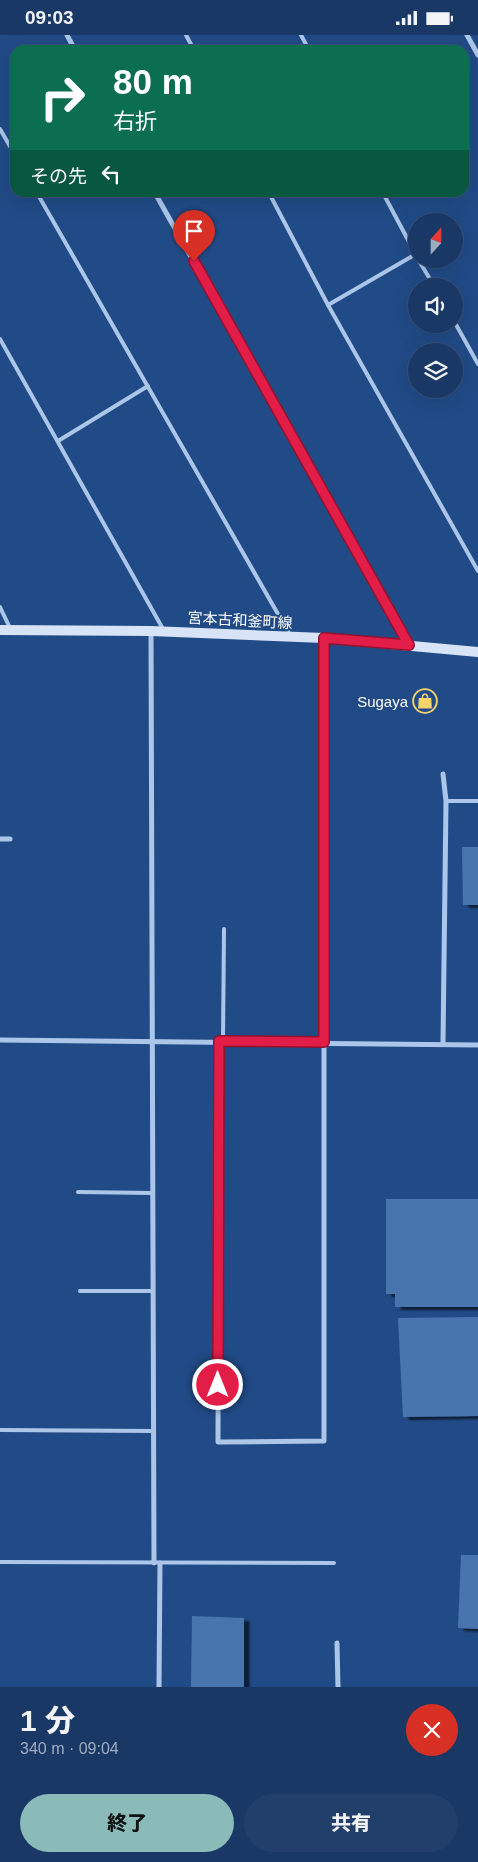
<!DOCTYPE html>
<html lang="ja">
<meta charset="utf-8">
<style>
:root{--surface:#193865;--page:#223f6b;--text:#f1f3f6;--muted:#9facbf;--line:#375279;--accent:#8bbbb9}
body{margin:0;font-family:Arial,"Noto Sans JP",sans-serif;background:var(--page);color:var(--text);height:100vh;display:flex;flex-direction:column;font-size:19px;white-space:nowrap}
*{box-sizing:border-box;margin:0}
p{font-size:16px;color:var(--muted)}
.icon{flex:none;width:28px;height:28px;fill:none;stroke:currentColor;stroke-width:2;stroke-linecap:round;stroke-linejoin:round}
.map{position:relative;height:1652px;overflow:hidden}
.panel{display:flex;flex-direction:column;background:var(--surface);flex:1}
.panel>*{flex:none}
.top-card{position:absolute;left:10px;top:10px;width:459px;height:152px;border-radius:15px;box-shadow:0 5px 20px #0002,0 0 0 1px var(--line);background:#0b6e4f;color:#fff;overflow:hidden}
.needle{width:32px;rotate:21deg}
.controls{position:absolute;left:408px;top:178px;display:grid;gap:10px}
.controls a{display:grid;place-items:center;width:55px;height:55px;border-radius:50%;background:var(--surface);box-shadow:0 5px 20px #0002,0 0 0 1px var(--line);font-size:25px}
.pin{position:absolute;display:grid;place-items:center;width:42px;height:42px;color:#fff;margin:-51px -21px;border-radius:50% 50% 50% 0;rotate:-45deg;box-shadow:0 0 5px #0007}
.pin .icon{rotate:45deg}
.me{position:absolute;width:55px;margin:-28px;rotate:0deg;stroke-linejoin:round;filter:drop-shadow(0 0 4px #0008)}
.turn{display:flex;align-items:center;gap:18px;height:105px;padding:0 20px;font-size:22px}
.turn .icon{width:65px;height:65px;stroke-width:2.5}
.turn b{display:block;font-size:35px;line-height:42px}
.then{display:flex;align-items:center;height:48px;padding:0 20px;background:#0003;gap:10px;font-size:19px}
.round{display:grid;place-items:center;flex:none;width:52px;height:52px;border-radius:26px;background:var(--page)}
.head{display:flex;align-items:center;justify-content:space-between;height:85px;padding:0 20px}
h1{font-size:30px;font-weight:800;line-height:38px}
.action{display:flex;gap:10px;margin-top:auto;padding:10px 20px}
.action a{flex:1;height:58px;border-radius:30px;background:var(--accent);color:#111;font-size:20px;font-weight:800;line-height:58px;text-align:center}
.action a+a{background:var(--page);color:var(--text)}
.status{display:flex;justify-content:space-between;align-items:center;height:35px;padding:0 25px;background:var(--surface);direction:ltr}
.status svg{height:14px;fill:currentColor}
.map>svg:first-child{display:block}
</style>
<div class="status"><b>09:03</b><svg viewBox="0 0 49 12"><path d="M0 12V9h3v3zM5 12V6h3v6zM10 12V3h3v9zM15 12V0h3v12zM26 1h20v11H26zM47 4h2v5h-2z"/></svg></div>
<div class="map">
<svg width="478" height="1652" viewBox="0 0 478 1652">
<defs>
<filter id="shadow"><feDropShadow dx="5.5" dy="3" stdDeviation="1" flood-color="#0009"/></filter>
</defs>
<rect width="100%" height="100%" fill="#214b87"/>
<!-- building -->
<g fill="#4a74af" filter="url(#shadow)">
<polygon points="462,812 478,812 478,870 463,870"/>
<polygon points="386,1164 478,1164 478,1272 395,1272 395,1259 386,1259"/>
<polygon points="478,1282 478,1381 403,1382 398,1283"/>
<polygon points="461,1520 478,1520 478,1594 458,1593"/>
<polygon points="192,1581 244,1583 244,1652 191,1652"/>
</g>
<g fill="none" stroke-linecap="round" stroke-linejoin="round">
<!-- lane -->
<g stroke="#acc6ea" stroke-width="4">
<polyline points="186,0 194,15"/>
<polyline points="301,0 309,15"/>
<polyline points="0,94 15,120"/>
<polyline points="37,158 290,600"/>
<polyline points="269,158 328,270 478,536"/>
<polyline points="383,158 416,220"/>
<polyline points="418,224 434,251"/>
<polyline points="328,270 416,219"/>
<polyline points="454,286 478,329"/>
<polyline points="0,304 163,594"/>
<polyline points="58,406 148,351"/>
<polyline points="0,572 10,593"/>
<polyline points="446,766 478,766"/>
<polyline points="223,1006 224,894"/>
<polyline points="78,1157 152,1158"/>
<polyline points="80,1256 153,1256"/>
<polyline points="0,1395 153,1396"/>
<polyline points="0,1527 334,1528"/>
</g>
<!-- street -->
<g stroke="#acc6ea" stroke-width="5">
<polyline points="67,0 75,15"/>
<polyline points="467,0 478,20"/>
<polyline points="155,158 409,610"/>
<polyline points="151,596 154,1528"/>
<polyline points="0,804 10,804"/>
<polyline points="0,1005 478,1010"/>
<polyline points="219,1006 218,1407 324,1406 324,603"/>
<polyline points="443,1008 446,766 443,739"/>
<polyline points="337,1608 338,1652"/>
<polyline points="159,1652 160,1528"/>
</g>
<!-- secondary -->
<polyline stroke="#d7e4f8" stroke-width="10" points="0,595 151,596 324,603 478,617"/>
</g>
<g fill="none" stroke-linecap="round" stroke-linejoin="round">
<!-- route casing -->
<g stroke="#92132f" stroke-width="12">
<polyline id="route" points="194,226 409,610 324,603 324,1007 219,1006 218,1350"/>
</g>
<!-- route -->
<use href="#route" stroke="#e11d48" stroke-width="9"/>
</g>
<!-- icons -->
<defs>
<g id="shop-ring" transform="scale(1.25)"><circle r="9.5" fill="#214b87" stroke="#f6d26d" stroke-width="1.5"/><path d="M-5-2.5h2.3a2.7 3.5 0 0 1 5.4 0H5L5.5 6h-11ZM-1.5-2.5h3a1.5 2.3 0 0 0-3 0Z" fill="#f6d26d"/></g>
</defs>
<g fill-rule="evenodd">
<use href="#shop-ring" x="425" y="666"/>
</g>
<g text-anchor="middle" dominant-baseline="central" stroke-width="4" stroke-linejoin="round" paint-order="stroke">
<!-- street labels -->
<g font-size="15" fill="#fff" stroke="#214b87">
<text transform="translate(240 585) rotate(3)">宮本古和釜町線</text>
</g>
<!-- poi labels -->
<g font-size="15" fill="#fff" stroke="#214b87" text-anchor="end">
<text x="408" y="666">Sugaya</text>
</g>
</g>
</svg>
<div class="controls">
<a><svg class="needle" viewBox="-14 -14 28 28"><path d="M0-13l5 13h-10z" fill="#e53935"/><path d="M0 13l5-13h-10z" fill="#9facbf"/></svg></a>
<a><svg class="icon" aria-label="sound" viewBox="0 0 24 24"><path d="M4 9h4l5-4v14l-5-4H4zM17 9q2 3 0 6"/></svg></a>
<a><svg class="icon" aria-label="layers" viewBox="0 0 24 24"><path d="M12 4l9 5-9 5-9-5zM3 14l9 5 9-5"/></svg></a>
</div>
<div class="pin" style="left:194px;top:226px;background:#d93025"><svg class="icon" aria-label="arrive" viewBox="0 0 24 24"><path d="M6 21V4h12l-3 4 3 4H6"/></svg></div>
<svg class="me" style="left:218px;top:1350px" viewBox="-20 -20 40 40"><circle r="17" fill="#e11d48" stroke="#fff" stroke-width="3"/><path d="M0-11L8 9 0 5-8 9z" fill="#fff"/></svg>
<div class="top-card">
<div class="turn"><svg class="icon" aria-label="right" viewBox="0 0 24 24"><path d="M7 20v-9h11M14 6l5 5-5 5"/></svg><div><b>80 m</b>右折</div></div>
<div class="then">その先<svg class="icon" aria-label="left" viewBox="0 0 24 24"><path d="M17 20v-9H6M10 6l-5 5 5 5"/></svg></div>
</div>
</div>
<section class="panel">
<div class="head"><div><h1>1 分</h1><p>340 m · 09:04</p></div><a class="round" style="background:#d93025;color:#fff"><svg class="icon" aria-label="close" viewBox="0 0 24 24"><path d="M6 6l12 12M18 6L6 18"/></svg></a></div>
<div class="action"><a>終了</a><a>共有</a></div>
</section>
